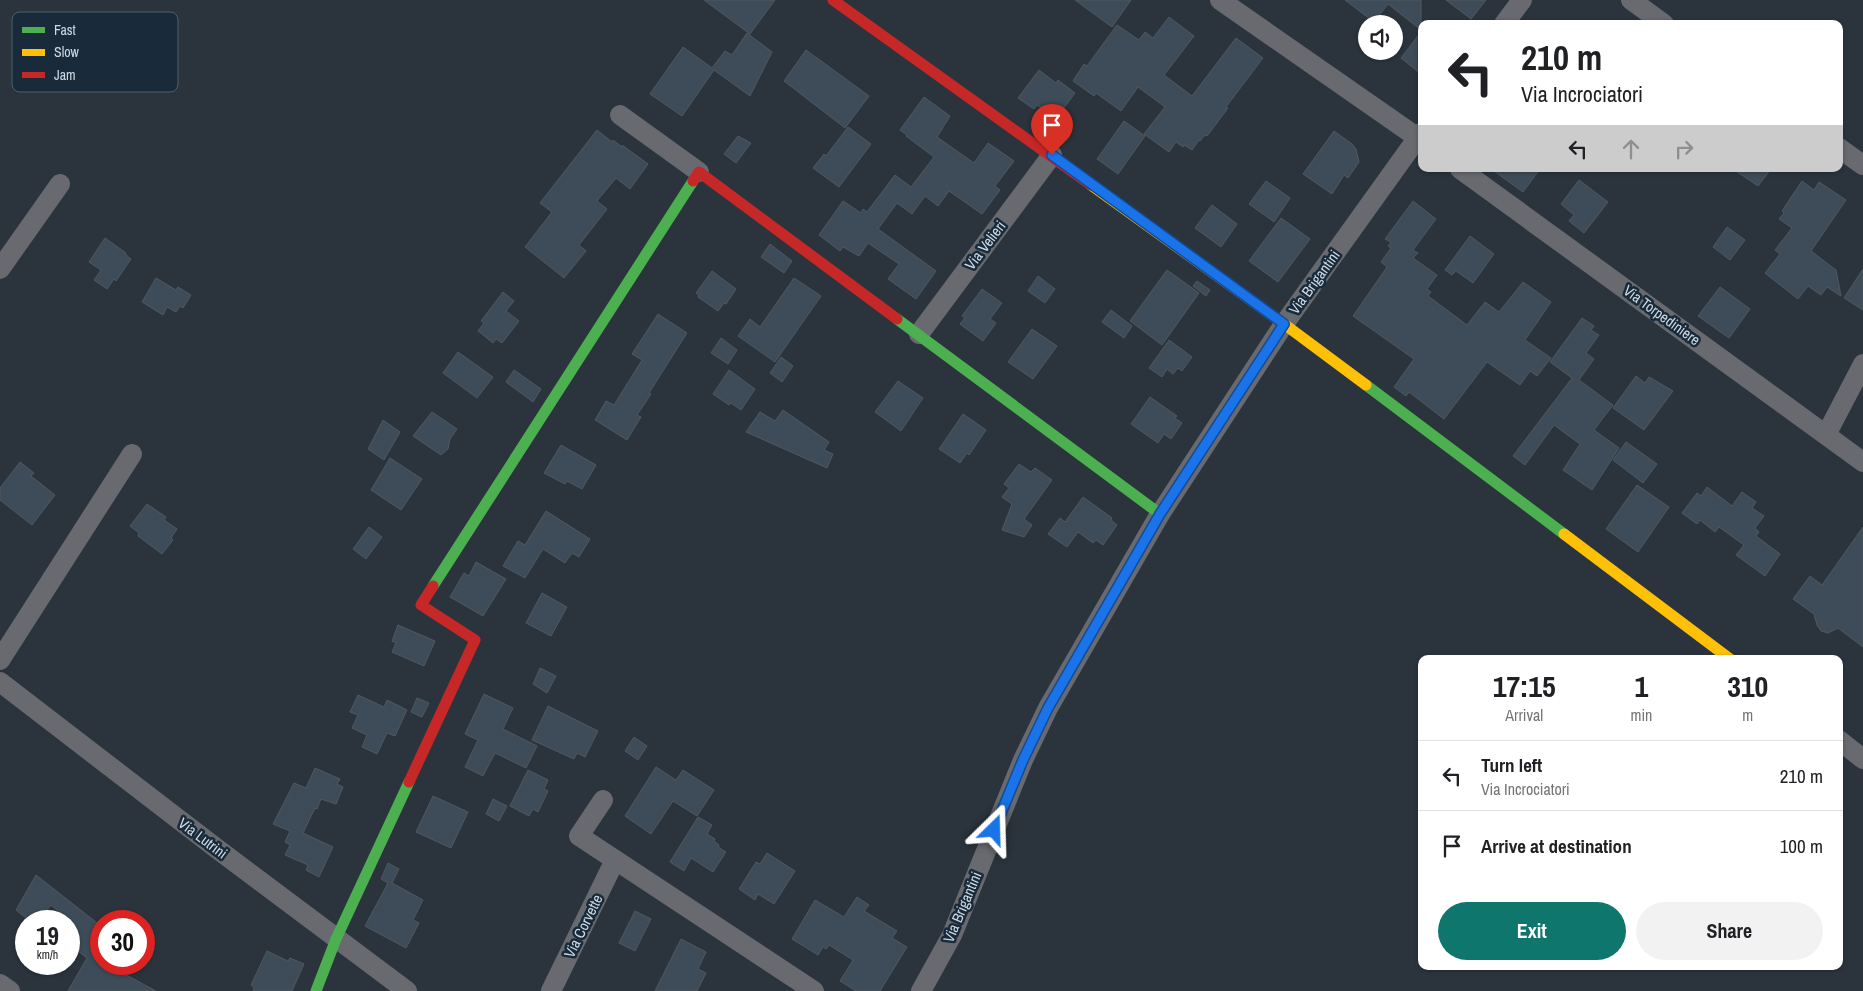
<!DOCTYPE html>
<style>
:root{--surface:#fff;--page:#f2f2f2;--text:#202124;--muted:#757577;--line:#e0e0e0;--accent:#0f766e}
body{margin:0;font-family:"Archivo Narrow",sans-serif;background:var(--page);color:var(--text);height:100vh;display:flex;flex-direction:column;font-size:19px;white-space:nowrap}
*{box-sizing:border-box;margin:0}
p{font-size:16px;color:var(--muted)}
.icon{flex:none;width:28px;height:28px;fill:none;stroke:currentColor;stroke-width:2;stroke-linecap:round;stroke-linejoin:round}
.map{position:relative;flex:1;overflow:hidden}
.side{position:absolute;left:1418px;top:655px;width:425px;height:315px;display:flex;flex-direction:column;background:var(--surface);border-radius:10px;box-shadow:0 1px 4px #0004}
.side>*{flex:none}
.banner{position:absolute;left:1418px;top:20px;width:425px;height:152px;border-radius:10px;box-shadow:0 1px 4px #0004;background:#fff;color:var(--text);overflow:hidden}
.buttons{position:absolute;left:1358px;top:15px;display:grid;gap:10px}
.buttons a{display:grid;place-items:center;width:45px;height:45px;border-radius:50%;background:var(--surface);box-shadow:0 1px 4px #0004;font-size:25px}
.speed{position:absolute;left:15px;top:910px;display:flex;gap:10px;font-size:25px;font-weight:700;text-align:center}
.speed>*{display:grid;place-content:center;width:65px;height:65px;border-radius:50%;background:var(--surface);box-shadow:0 1px 4px #0004;line-height:1}
.speed small{font-size:12px;font-weight:400}
.speed .limit{border:8px solid #d22;background:#fff;color:#111}
.pin{position:absolute;display:grid;place-items:center;width:42px;height:42px;color:#fff;margin:-51px -21px;border-radius:50% 50% 50% 0;rotate:-45deg;box-shadow:0 0 5px #0007}
.pin .icon{rotate:45deg}
.me{position:absolute;width:55px;margin:-28px;rotate:22deg;stroke-linejoin:round;filter:drop-shadow(0 0 4px #0008)}
.turn{display:flex;align-items:center;gap:18px;height:105px;padding:0 20px;font-size:22px}
.turn .icon{width:65px;height:65px;stroke-width:2.5}
.turn b{display:block;font-size:35px;line-height:42px}
.lanes{display:flex;align-items:center;height:48px;padding:0 20px;background:#0003;justify-content:center;gap:25px;direction:ltr}
.lanes .off{opacity:.35}
.eta{display:flex;justify-content:space-evenly;align-items:center;height:85px;text-align:center}
.eta b{font-size:30px;font-weight:700;line-height:35px}
.primary-button{display:flex;gap:10px;margin-top:auto;padding:10px 20px}
.primary-button a{flex:1;height:58px;border-radius:30px;background:var(--accent);color:#fff;font-size:20px;font-weight:700;line-height:58px;text-align:center}
.primary-button a+a{background:var(--page);color:var(--text)}
ul{padding:0;list-style:none}
li{display:flex;align-items:center;gap:15px;height:70px;padding:0 20px;border-top:1px solid var(--line)}
li div{flex:1}
li b{display:block;font-size:19px}
li em{font-style:normal}
.map>svg:first-child{display:block}
</style>
<div class="map">
<svg width="1863" height="991" viewBox="0 0 1863 991">
<rect width="100%" height="100%" fill="#2b343d"/>
<!-- building -->
<g fill="#3d4c58" stroke="#50585f">
<polygon points="704,0 775,0 750,34"/>
<polygon points="1075,0 1131,0 1112,27"/>
<polygon points="1345,0 1421,0 1421,30 1388,4 1374,22"/>
<polygon points="1446,0 1486,0 1471,19"/>
<polygon points="1169,17 1194,36 1164,75 1192,96 1236,38 1263,58 1226,107 1228,108 1207,136 1205,135 1200,141 1199,140 1192,150 1184,145 1183,147 1176,142 1169,152 1144,134 1165,107 1138,87 1121,111 1096,93 1094,96 1073,81 1084,64 1087,66 1117,25 1139,40 1145,32 1153,38"/>
<polygon points="1421,32 1421,74 1401,58"/>
<polygon points="747,33 772,52 750,96 714,70 682,116 650,94 683,47 712,68 725,51 732,55"/>
<polygon points="806,50 869,96 845,128 784,81"/>
<polygon points="1039,70 1056,83 1058,80 1075,93 1063,109 1060,107 1053,117 1037,105 1034,109 1018,98"/>
<polygon points="924,97 950,116 937,137 974,163 988,143 1014,161 995,186 1000,190 982,214 949,191 938,206 925,196 912,214 897,203 878,229 936,271 916,299 888,279 899,264 868,243 859,256 843,247 840,251 819,235 843,201 861,213 863,209 867,212 895,175 911,187 934,157 906,136 907,135 900,130"/>
<polygon points="1124,121 1145,136 1118,174 1097,159"/>
<polygon points="848,127 871,144 839,187 813,168 824,154 826,156"/>
<polygon points="597,130 612,142 613,140 622,147 622,145 648,164 630,189 616,178 597,201 607,209 579,245 586,251 564,278 525,247 552,212 540,203"/>
<polygon points="1334,131 1352,144 1356,149 1359,162 1348,178 1344,175 1332,194 1303,174"/>
<polygon points="738,136 751,143 736,163 724,154"/>
<polygon points="1491,169 1540,169 1523,192"/>
<polygon points="1733,169 1771,169 1758,186"/>
<polygon points="1579,180 1608,202 1584,233 1569,221 1574,215 1561,204"/>
<polygon points="1266,181 1290,198 1274,222 1249,204"/>
<polygon points="1802,181 1814,190 1819,182 1846,200 1811,251 1836,270 1841,296 1827,287 1821,295 1808,286 1798,299 1765,273 1780,254 1775,250 1792,228 1779,219 1784,213 1782,211"/>
<polygon points="1413,201 1436,219 1413,250 1418,253 1413,258 1437,275 1427,289 1431,292 1428,296 1467,325 1485,302 1499,312 1523,282 1551,302 1525,340 1551,358 1537,376 1530,371 1520,385 1487,362 1444,419 1409,392 1406,396 1394,387 1414,359 1353,316 1387,267 1381,262 1391,248 1388,246 1391,242 1385,239"/>
<polygon points="1212,205 1237,224 1221,247 1195,228"/>
<polygon points="1281,218 1310,239 1278,282 1249,261"/>
<polygon points="1727,227 1745,240 1730,260 1713,247"/>
<polygon points="1470,236 1494,254 1473,283 1456,271 1452,275 1445,270"/>
<polygon points="105,238 126,253 125,254 131,259 116,281 114,279 107,289 94,280 101,270 89,262"/>
<polygon points="770,244 792,261 784,273 761,257"/>
<polygon points="1863,269 1863,310 1844,298"/>
<polygon points="1167,270 1199,293 1162,345 1130,321"/>
<polygon points="712,271 736,289 726,304 724,303 718,311 698,297 699,295 696,293"/>
<polygon points="1038,276 1055,289 1045,303 1028,291"/>
<polygon points="156,278 176,290 178,287 191,295 183,308 180,306 176,312 167,307 163,315 142,302"/>
<polygon points="794,278 821,296 775,362 738,336 750,319 760,327"/>
<polygon points="1197,281 1210,290 1206,296 1193,286"/>
<polygon points="1720,287 1750,309 1729,338 1698,316"/>
<polygon points="982,289 1002,303 990,319 996,323 983,341 960,324 965,318 962,316"/>
<polygon points="503,292 514,301 506,311 519,321 502,343 496,339 493,343 478,331 484,323 481,321"/>
<polygon points="1111,310 1132,326 1124,338 1102,322"/>
<polygon points="658,314 687,333 649,393 651,394 637,415 641,417 627,440 595,420 606,401 614,405 642,360 632,354"/>
<polygon points="1582,318 1594,326 1591,330 1599,335 1586,353 1594,359 1579,380 1613,405 1594,430 1619,448 1592,490 1563,470 1580,444 1554,425 1525,465 1513,456 1572,378 1550,362"/>
<polygon points="1032,329 1057,346 1033,379 1008,362"/>
<polygon points="721,338 737,350 728,364 711,353"/>
<polygon points="1169,340 1192,357 1182,371 1178,368 1173,374 1167,369 1162,377 1149,368"/>
<polygon points="458,352 493,377 477,398 443,373"/>
<polygon points="781,357 793,366 782,382 770,373"/>
<polygon points="514,370 541,389 533,402 506,382"/>
<polygon points="729,370 755,389 741,410 731,403 729,405 713,394"/>
<polygon points="1636,376 1645,383 1649,377 1673,391 1644,430 1613,408"/>
<polygon points="898,381 923,398 901,431 875,412"/>
<polygon points="1150,397 1177,416 1175,418 1182,423 1171,439 1164,434 1158,443 1131,424"/>
<polygon points="783,410 829,442 824,450 833,454 827,468 746,432 760,412 775,421"/>
<polygon points="432,412 457,429 450,439 448,449 441,455 413,436"/>
<polygon points="963,414 986,430 969,455 967,453 960,463 939,449"/>
<polygon points="383,420 400,432 384,460 368,449"/>
<polygon points="1626,442 1657,464 1643,483 1613,460"/>
<polygon points="561,445 596,465 582,489 567,481 565,484 544,473"/>
<polygon points="390,458 422,479 401,510 371,490"/>
<polygon points="20,462 34,473 31,476 55,495 32,525 0,500 0,488"/>
<polygon points="1019,464 1031,472 1035,468 1052,480 1024,519 1032,525 1024,537 1002,530 1012,504 1002,497 1009,488 1004,484"/>
<polygon points="1637,485 1669,507 1638,552 1606,529"/>
<polygon points="1707,487 1732,506 1742,492 1756,502 1752,508 1764,516 1755,528 1759,532 1756,536 1780,554 1765,576 1736,555 1744,545 1719,527 1715,532 1700,520 1697,524 1682,513 1697,493 1701,496"/>
<polygon points="1083,497 1112,518 1111,520 1117,525 1103,545 1096,540 1093,543 1078,532 1067,547 1048,534 1060,518 1065,522"/>
<polygon points="147,504 166,517 164,520 177,529 171,538 173,540 162,554 138,536 139,533 130,526"/>
<polygon points="546,511 590,539 579,557 572,553 565,563 543,549 525,578 503,566 518,541 525,545"/>
<polygon points="369,527 382,537 366,559 353,549"/>
<polygon points="1863,527 1863,647 1838,628 1828,633 1821,631 1817,625 1814,614 1793,599 1810,576 1822,585"/>
<polygon points="476,562 506,579 483,616 450,597 464,573 469,576"/>
<polygon points="542,593 567,607 551,636 526,623"/>
<polygon points="398,625 435,641 424,666 392,652 396,643 392,641"/>
<polygon points="540,668 556,676 547,693 533,684"/>
<polygon points="484,694 513,708 503,729 537,746 526,768 495,753 483,776 465,767 478,740 465,734"/>
<polygon points="358,695 384,707 387,700 407,710 395,736 387,733 377,754 362,747 367,735 352,728 358,715 350,712"/>
<polygon points="417,698 429,703 422,717 411,712"/>
<polygon points="548,706 598,731 585,757 577,753 574,759 532,740"/>
<polygon points="634,737 647,746 638,760 625,751"/>
<polygon points="656,767 676,780 683,770 714,790 697,816 673,801 651,834 625,816"/>
<polygon points="315,768 340,779 337,784 343,787 336,804 321,799 317,809 315,808 303,833 333,847 319,877 306,870 308,865 285,855 290,845 285,842 290,831 273,824 294,783 306,788"/>
<polygon points="528,770 548,780 544,789 548,791 538,812 533,809 529,816 510,806"/>
<polygon points="433,796 468,812 451,848 416,832"/>
<polygon points="493,799 507,806 499,821 486,814"/>
<polygon points="698,817 712,825 707,834 715,839 714,841 719,845 718,847 726,852 713,872 691,858 684,871 670,862"/>
<polygon points="767,853 795,871 774,904 758,894 755,900 739,889 756,862 760,864"/>
<polygon points="388,863 399,869 392,883 423,900 413,920 419,923 406,948 365,926 388,883 381,879"/>
<polygon points="36,875 101,926 101,964 118,964 115,969 156,991 68,991 87,958 69,944 69,920 51,905 41,917 36,914 30,921 16,910"/>
<polygon points="857,897 869,905 864,911 897,931 892,938 907,947 880,991 856,991 840,981 853,960 829,945 826,949 823,947 818,955 792,939 815,900 844,917"/>
<polygon points="635,911 651,919 635,951 619,943"/>
<polygon points="681,939 706,952 698,969 706,973 697,991 655,991"/>
<polygon points="267,951 288,961 290,958 304,964 292,991 253,991 254,987 251,985"/>
</g>
<g fill="none" stroke-linecap="round" stroke-linejoin="round">
<!-- street -->
<g stroke="#686a6f" stroke-width="20">
<polyline points="1220,0 1421,140"/>
<polyline points="1631,0 1664,24"/>
<polyline points="1504,24 1522,0"/>
<polyline points="620,115 699,172"/>
<polyline points="1839,148 1863,165"/>
<polyline points="1460,169 1863,462"/>
<polyline points="0,269 60,184"/>
<polyline points="919,334 1052,155"/>
<polyline points="1826,435 1863,364"/>
<polyline points="0,660 132,454"/>
<polyline points="0,682 216,848 407,991"/>
<polyline points="1839,740 1863,759"/>
<polyline points="603,800 579,836 814,991"/>
<polyline points="0,984 10,991"/>
<polyline points="551,991 615,860"/>
<polyline points="921,991 952,935 1023,760 1048,708 1160,514 1284,324 1421,133"/>
</g>
<!-- fast -->
<g stroke="#4caf50" stroke-width="11">
<polyline points="897,319 1160,514"/>
<polyline points="1366,385 1564,534"/>
<polyline points="433,586 693,181"/>
<polyline points="316,991 336,939 409,782"/>
</g>
<!-- slow -->
<g stroke="#ffc107" stroke-width="11">
<polyline points="1091,185 1284,324 1366,385"/>
<polyline points="1564,534 1730,659"/>
</g>
<!-- jam -->
<g stroke="#c62828" stroke-width="11">
<polyline points="833,0 1091,185"/>
<polyline points="693,181 699,172 897,319"/>
<polyline points="409,782 475,640 421,605 433,586"/>
</g>
</g>
<g fill="none" stroke-linecap="round" stroke-linejoin="round">
<!-- route casing -->
<g stroke="#114b97" stroke-width="12">
<polyline id="route" points="994,830 1023,760 1048,708 1160,514 1284,324 1052,155"/>
</g>
<!-- route -->
<use href="#route" stroke="#1a73e8" stroke-width="9"/>
</g>
<g text-anchor="middle" dominant-baseline="central" stroke-width="5" stroke-linejoin="round" paint-order="stroke">
<!-- street labels -->
<g font-size="15" fill="#ced9e3" stroke="#192b3b">
<text transform="translate(985 245) rotate(-53)">Via Velieri</text>
<text transform="translate(1314 282) rotate(-54)">Via Brigantini</text>
<text transform="translate(1662 315) rotate(36)">Via Torpediniere</text>
<text transform="translate(203 838) rotate(37)">Via Lutrini</text>
<text transform="translate(962 907) rotate(-67)">Via Brigantini</text>
<text transform="translate(583 926) rotate(-64)">Via Corvette</text>
</g>
</g>
<!-- legend -->
<rect x="12" y="12" width="166" height="80" rx="8" fill="#192b3b" stroke="#4f5f6d" stroke-width="1"/>
<rect x="22" y="27" width="23" height="6" fill="#4caf50"/>
<rect x="22" y="49" width="23" height="7" fill="#ffc107"/>
<rect x="22" y="72" width="23" height="6" fill="#c62828"/>
<g font-size="14" fill="#ced9e3">
<text x="54" y="35">Fast</text>
<text x="54" y="57">Slow</text>
<text x="54" y="80">Jam</text>
</g>
</svg>
<div class="buttons">
<a><svg class="icon" aria-label="sound" viewBox="0 0 24 24"><path d="M4 9h4l5-4v14l-5-4H4zM17 9q2 3 0 6"/></svg></a>
</div>
<div class="speed"><div>19<small>km/h</small></div><div class="limit">30</div></div>
<div class="pin" style="left:1052px;top:155px;background:#d93025"><svg class="icon" aria-label="arrive" viewBox="0 0 24 24"><path d="M6 21V4h12l-3 4 3 4H6"/></svg></div>
<svg class="me" style="left:994px;top:830px" viewBox="-20 -20 40 40"><path d="M0-17L14 15 0 8-14 15z" fill="#1a73e8" stroke="#fff" stroke-width="4"/></svg>
<div class="banner">
<div class="turn"><svg class="icon" aria-label="left" viewBox="0 0 24 24"><path d="M17 20v-9H6M10 6l-5 5 5 5"/></svg><div><b>210 m</b>Via Incrociatori</div></div>
<div class="lanes"><svg class="icon" aria-label="left" viewBox="0 0 24 24"><path d="M17 20v-9H6M10 6l-5 5 5 5"/></svg><svg class="icon off" aria-label="ahead" viewBox="0 0 24 24"><path d="M12 20V5M6 11l6-6 6 6"/></svg><svg class="icon off" aria-label="right" viewBox="0 0 24 24"><path d="M7 20v-9h11M14 6l5 5-5 5"/></svg></div>
</div>
<section class="side">
<div class="eta">
<div><b>17:15</b><p>Arrival</p></div>
<div><b>1</b><p>min</p></div>
<div><b>310</b><p>m</p></div>
</div>
<ul>
<li><svg class="icon" aria-label="left" viewBox="0 0 24 24"><path d="M17 20v-9H6M10 6l-5 5 5 5"/></svg><div><b>Turn left</b><p>Via Incrociatori</p></div><em>210 m</em></li>
<li><svg class="icon" aria-label="arrive" viewBox="0 0 24 24"><path d="M6 21V4h12l-3 4 3 4H6"/></svg><div><b>Arrive at destination</b></div><em>100 m</em></li>
</ul>
<div class="primary-button"><a>Exit</a><a>Share</a></div>
</section>
</div>
